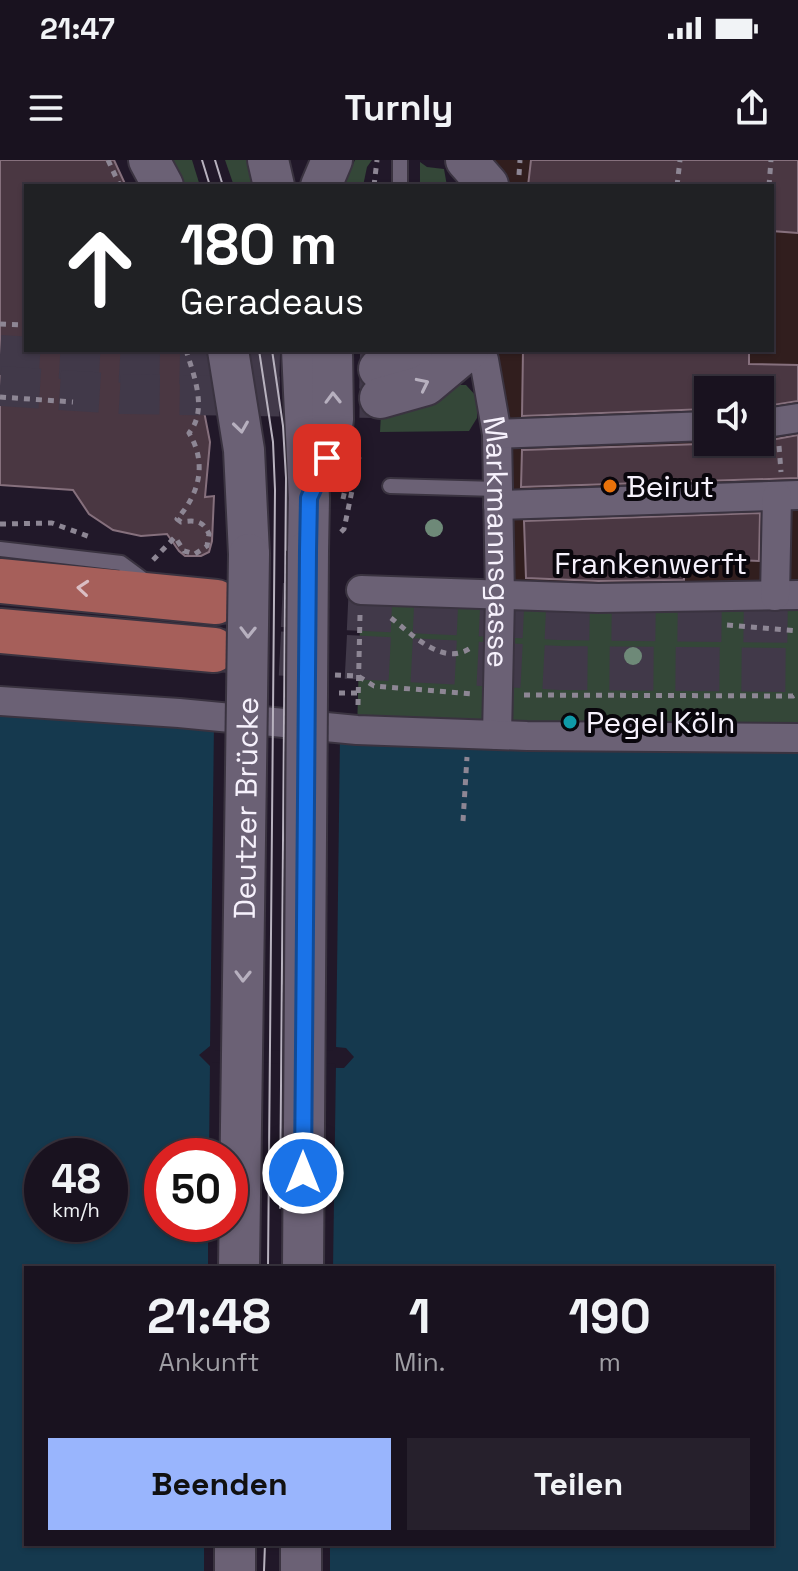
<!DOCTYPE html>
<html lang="de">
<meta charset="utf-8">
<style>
:root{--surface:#19121f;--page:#26202c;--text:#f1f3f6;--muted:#9f9ea4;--line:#37323d;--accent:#99b5fd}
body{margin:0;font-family:"Space Grotesk",sans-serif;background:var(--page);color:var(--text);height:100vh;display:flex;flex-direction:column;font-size:30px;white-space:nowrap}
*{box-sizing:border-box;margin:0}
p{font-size:26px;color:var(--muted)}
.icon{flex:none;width:44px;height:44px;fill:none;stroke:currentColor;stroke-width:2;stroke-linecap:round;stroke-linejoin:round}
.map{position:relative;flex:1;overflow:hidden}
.drawer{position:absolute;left:24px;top:1106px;width:750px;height:280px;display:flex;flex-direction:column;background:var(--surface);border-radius:0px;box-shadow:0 2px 6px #0004,0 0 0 2px var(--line)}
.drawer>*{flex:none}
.guide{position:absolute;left:24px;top:24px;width:750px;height:168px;border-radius:0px;box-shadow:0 2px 6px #0004,0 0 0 2px var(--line);background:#202124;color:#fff;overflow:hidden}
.buttons{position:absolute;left:694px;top:216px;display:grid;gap:16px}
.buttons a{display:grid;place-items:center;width:80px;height:80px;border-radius:0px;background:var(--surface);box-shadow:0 2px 6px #0004,0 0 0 2px var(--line);font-size:40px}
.speed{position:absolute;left:24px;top:978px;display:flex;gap:16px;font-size:40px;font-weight:700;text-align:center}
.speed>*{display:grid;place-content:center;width:104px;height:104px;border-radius:50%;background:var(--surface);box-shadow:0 2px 6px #0004,0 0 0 2px var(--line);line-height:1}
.speed small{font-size:20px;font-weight:400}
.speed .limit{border:12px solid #d22;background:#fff;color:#111}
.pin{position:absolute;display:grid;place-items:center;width:68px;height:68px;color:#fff;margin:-34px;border-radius:16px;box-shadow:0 4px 12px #0006}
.me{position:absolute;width:88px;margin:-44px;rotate:0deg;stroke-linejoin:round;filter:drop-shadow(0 0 6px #0008)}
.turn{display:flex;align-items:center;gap:28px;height:168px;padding:0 24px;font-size:36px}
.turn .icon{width:104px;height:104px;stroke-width:2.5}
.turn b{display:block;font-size:56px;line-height:68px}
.eta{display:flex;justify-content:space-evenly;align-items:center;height:136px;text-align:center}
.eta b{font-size:48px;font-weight:700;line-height:56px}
.cta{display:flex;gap:16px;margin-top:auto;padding:16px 24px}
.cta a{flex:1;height:92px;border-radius:0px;background:var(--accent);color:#111;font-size:32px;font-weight:700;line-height:92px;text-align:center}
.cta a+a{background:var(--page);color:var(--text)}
.status{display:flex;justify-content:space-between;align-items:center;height:56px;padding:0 40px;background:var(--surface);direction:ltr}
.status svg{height:22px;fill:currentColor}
header{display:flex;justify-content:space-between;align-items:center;height:104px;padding:0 24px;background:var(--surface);font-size:36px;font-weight:700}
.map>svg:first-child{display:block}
</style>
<div class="status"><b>21:47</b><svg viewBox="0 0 49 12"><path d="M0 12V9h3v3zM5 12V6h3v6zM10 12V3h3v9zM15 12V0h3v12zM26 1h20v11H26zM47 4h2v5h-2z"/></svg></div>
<header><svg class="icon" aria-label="menu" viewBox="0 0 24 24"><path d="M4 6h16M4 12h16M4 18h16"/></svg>Turnly<svg class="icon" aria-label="share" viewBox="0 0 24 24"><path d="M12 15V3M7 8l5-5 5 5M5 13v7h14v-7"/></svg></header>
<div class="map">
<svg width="798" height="1411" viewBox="0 0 798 1411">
<rect width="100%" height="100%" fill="#211829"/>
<!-- commercial -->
<path fill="#311e1e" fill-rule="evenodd" d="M483,0H798V429L508,438L485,190H772V26H483ZM708,230H760V282H708Z"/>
<!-- green -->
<g fill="#344738">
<polygon points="169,0 192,0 200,26 183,26"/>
<polygon points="225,0 257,0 263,26 234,26"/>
<polygon points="355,0 372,0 367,7 363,26 343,26"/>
<polygon points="420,2 427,7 444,9 447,26 420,26"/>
<polygon points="453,225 466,225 477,237 477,258 469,271 380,272 381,253"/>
<polygon points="361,430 798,435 798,578 357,570"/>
</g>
<!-- water -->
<path fill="#15394e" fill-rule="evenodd" d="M0,553L467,584L798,592V1411H0ZM210,886L336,887L346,888L354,897L344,908L210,906L199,895ZM42,996H110V1064H42ZM162,996H230V1064H162ZM26,1108H772V1384H26Z"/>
<!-- pier -->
<g fill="#211829">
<polygon points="214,563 340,577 336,891 210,890"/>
<polygon points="210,902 336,904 333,1108 208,1108 208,1064 230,1064 230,996 209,996"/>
<rect x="204" y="1384" width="126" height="27"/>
</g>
<!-- building -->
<g fill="#4a3742" stroke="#86707d" stroke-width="2">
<polygon points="0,0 114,0 126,26 26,26 26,190 192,190 210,282 205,337 214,336 212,381 209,392 201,396 185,396 179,391 167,374 141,376 113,370 89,354 73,330 0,325"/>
<polygon points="531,0 798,0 798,73 772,71 772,26 528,26"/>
<polygon points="523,190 749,190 749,204 798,205 798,241 760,247 760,230 708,230 708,249 522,256"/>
<polygon points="798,275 798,318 521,327 522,290 760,282"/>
<polygon points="760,353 759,401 713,399 684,401 684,420 598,421 526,418 524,361"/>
</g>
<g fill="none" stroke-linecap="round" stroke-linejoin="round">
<!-- secondary-tunnel -->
<g stroke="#413949" stroke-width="40" stroke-dasharray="40 20" stroke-linecap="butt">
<polyline points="0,195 127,203 379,209"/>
<polyline points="0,226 122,234 380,238"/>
</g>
<!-- primary-tunnel -->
<g stroke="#413949" stroke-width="44" stroke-dasharray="44 22" stroke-linecap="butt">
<polyline points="216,442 559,458 798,461"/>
<polyline points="214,490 560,508 798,510"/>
</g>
<!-- lane casing -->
<g stroke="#3a3340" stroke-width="18">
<g id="lane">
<polyline points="400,0 400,26"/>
<polyline points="390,326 497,329"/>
<polyline points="0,389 121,403 148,423"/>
</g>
</g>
<!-- street casing -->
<g stroke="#3a3340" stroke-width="32">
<g id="street">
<path id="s1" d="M480,190L484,200L497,274L500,437L497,575"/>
<polyline points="760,264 798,258"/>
<polyline points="497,274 708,266"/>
<polyline points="498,345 798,335"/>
<polyline points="361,430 598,438 798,435"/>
<polyline points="775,436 777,336"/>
<polyline points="0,541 179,553 357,570 527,576 798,578"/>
</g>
</g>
<!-- secondary casing -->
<g stroke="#3a3340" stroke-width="44">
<g id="secondary">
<polyline points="149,0 163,26"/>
<polyline points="268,0 274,26"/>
<polyline points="466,0 488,25"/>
<polyline points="321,26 332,0"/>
<polyline points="228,190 244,290 249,394"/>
<polyline points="302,190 309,338 308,391"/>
<polyline points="379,209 400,204 430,190"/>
<polyline points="380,238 426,225 468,190"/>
<polyline points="330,282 333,259 332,190"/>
<polyline points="235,1411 235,1384"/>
<polyline points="301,1411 301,1384"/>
</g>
</g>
<!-- primary casing -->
<g stroke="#3a3340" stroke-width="48">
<g id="primary">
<polyline points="0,421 216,442"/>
<polyline points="0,471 214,490"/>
</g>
</g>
<!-- path -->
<g stroke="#8d8694" stroke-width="5" stroke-dasharray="6 6" stroke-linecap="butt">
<polyline points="108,0 120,26"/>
<polyline points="519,15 520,0"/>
<polyline points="374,26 377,0"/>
<polyline points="677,26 680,0"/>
<polyline points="769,26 771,0"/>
<polyline points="0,164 26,165"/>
<polyline points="0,237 73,242"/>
<polyline points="779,286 781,312"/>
<polyline points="343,339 350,306"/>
<polyline points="0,364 52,363 93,378"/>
<polyline points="341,372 344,369 359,297"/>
<path d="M153,400L175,377L184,391L195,394L207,386L209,374C203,360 195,360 181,362L177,359C200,333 207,303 189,273C208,250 194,216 186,190"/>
<path d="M391,458C413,475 444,508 472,487"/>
<polyline points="727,465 798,471"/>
<polyline points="335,515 358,516 374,526 474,534"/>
<polyline points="339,533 358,533"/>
<polyline points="524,535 793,536 798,533"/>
<polyline points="358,545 360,455"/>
<polyline points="463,661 467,597"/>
</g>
<!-- lane -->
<use href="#lane" stroke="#6b6175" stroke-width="14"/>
<!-- street -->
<use href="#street" stroke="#6b6175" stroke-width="28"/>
<!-- secondary -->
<use href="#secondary" stroke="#6b6175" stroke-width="40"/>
<!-- primary -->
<use href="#primary" stroke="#a65f5a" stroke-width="44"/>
<!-- tram -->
<g stroke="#b8b2bf" stroke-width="2">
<polyline points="202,0 210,26"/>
<polyline points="215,0 223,26"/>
<polyline points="259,190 273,282 275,330 268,1108"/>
<polyline points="272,190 283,266 286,318 280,1048"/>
<polyline points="264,1411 265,1384"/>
</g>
<!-- secondary-bridge casing -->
<g stroke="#3a3340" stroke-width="44" stroke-linecap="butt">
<g id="secondary-bridge">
<path id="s2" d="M239,1108L249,394"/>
<polyline points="303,1108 308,391"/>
</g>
</g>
<!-- secondary-bridge -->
<use href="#secondary-bridge" stroke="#6b6175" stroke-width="40"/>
</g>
<!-- trees -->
<g fill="#6e8978">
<circle cx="434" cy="368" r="9"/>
<circle cx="633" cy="496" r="9"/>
</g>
<!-- one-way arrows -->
<defs><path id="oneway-chevron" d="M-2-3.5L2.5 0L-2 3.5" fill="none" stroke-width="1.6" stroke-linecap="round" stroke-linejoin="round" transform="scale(2)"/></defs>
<g stroke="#b7b0bf">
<use href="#oneway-chevron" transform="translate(423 224) rotate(-26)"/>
<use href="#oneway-chevron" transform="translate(333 238) rotate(-91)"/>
<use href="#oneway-chevron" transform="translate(241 267) rotate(82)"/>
<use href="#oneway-chevron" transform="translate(248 472) rotate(91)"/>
<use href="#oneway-chevron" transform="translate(243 816) rotate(91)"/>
</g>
<use stroke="#dabec3" href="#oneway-chevron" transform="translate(83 428) rotate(-175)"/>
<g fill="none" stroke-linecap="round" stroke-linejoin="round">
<!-- route casing -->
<g stroke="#114b97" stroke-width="20">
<polyline id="route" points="303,1013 308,391 309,338 327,298"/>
</g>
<!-- route -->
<use href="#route" stroke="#1a73e8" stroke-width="14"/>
</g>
<!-- markers -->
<circle fill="#e8710a" stroke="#09060c" stroke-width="3" cx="610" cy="326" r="8"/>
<circle fill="#0f9aa8" stroke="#09060c" stroke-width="3" cx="570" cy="562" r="8"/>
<g text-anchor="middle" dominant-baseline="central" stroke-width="8" stroke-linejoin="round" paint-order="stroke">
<!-- poi labels -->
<g font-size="30" fill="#f6f1fc" stroke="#09060c" text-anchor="start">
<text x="626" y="326">Beirut</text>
<text x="586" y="562">Pegel Köln</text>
</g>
<!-- street labels -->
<g font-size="30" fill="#f6f1fc" stroke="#09060c">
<text stroke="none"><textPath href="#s1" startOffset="194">Markmannsgasse</textPath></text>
<text x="651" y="403">Frankenwerft</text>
<text stroke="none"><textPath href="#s2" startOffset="460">Deutzer Brücke</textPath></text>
</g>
</g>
</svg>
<div class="buttons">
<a><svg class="icon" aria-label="sound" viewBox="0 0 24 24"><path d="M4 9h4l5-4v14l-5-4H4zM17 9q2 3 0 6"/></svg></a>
</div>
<div class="speed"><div>48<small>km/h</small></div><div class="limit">50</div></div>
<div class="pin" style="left:327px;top:298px;background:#d93025"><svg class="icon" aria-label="arrive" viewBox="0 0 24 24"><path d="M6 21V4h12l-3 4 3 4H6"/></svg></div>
<svg class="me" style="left:303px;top:1013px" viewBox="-20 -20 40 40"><circle r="17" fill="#1a73e8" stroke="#fff" stroke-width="3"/><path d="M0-11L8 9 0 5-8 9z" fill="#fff"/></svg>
<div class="guide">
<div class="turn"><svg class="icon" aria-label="ahead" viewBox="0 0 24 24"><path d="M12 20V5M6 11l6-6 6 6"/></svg><div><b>180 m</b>Geradeaus</div></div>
</div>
<section class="drawer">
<div class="eta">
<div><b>21:48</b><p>Ankunft</p></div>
<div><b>1</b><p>Min.</p></div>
<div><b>190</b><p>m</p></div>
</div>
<div class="cta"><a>Beenden</a><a>Teilen</a></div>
</section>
</div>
